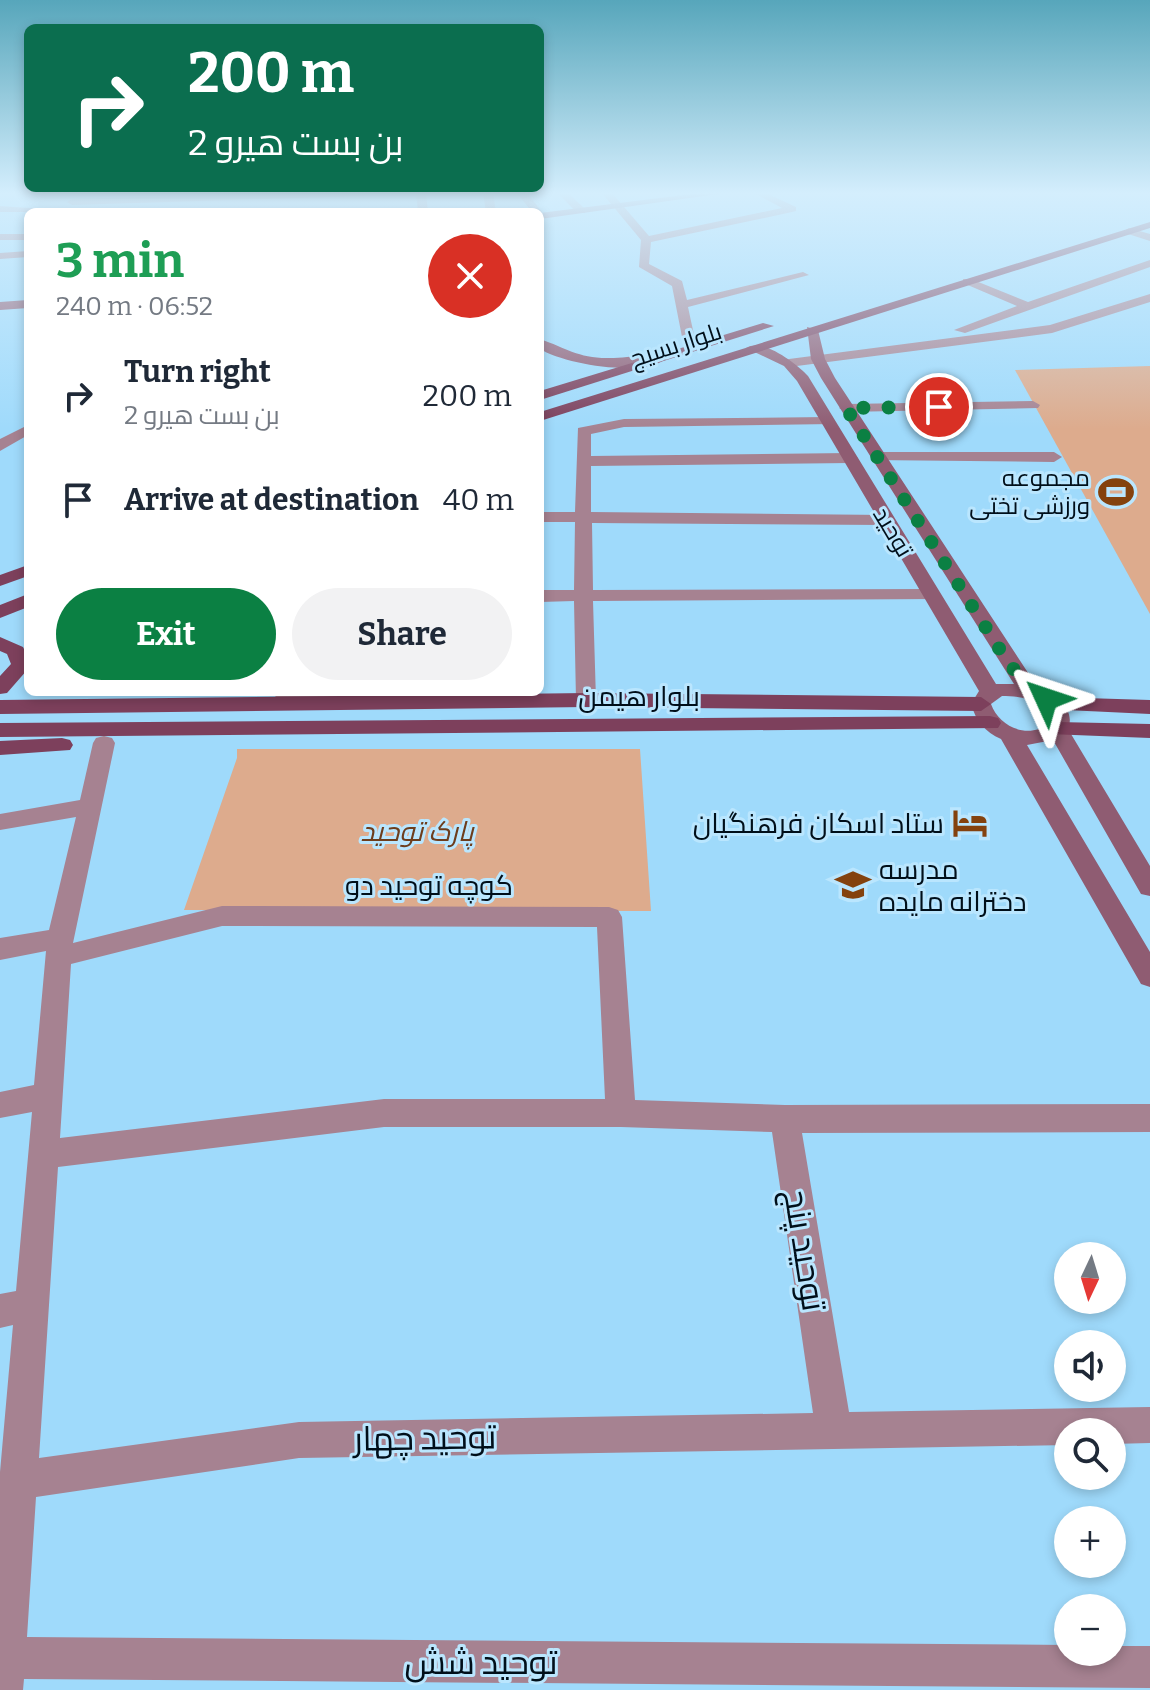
<!DOCTYPE html>
<meta charset="utf-8">
<style>
:root{--surface:#fff;--page:#f2f2f3;--text:#1f2937;--muted:#747a83;--accent:#0b8043}
body{margin:0;font-family:Bitter,Cairo,serif;background:var(--page);color:var(--text);height:100vh;display:flex;flex-direction:column;font-size:30px;white-space:nowrap}
*{box-sizing:border-box;margin:0}
p{font-size:26px;color:var(--muted)}
.icon{flex:none;width:44px;height:44px;fill:none;stroke:currentColor;stroke-width:2;stroke-linecap:round;stroke-linejoin:round}
.map{position:relative;flex:1;overflow:hidden}
.panel{position:absolute;left:24px;top:208px;width:520px;height:488px;display:flex;flex-direction:column;background:var(--surface);border-radius:12px;box-shadow:0 4px 12px #0003}
.panel>*{flex:none}
.banner{position:absolute;left:24px;top:24px;width:520px;height:168px;border-radius:12px;box-shadow:0 4px 12px #0003;background:#0b6e4f;color:#fff;overflow:hidden}
.needle{width:52px;rotate:184deg}
.buttons{position:absolute;left:1054px;top:1242px;display:grid;gap:16px}
.buttons a{display:grid;place-items:center;width:72px;height:72px;border-radius:50%;background:var(--surface);box-shadow:0 4px 12px #0003;font-size:40px}
.pin{position:absolute;display:grid;place-items:center;width:68px;height:68px;color:#fff;margin:-34px;border:4px solid #fff;border-radius:50%;box-shadow:0 2px 8px #0007}
.me{position:absolute;width:88px;margin:-44px;rotate:312deg;stroke-linejoin:round;filter:drop-shadow(0 0 6px #0008)}
.turn{display:flex;align-items:center;gap:28px;height:168px;padding:0 32px;font-size:36px}
.turn .icon{width:104px;height:104px;stroke-width:2.5}
.turn b{display:block;font-size:56px;line-height:68px}
.round{display:grid;place-items:center;flex:none;width:84px;height:84px;border-radius:42px;background:var(--page)}
.head{display:flex;align-items:center;justify-content:space-between;height:136px;padding:0 32px}
h1{font-size:48px;font-weight:700;line-height:60px;color:#1e9e55}
.button{display:flex;gap:16px;margin-top:auto;padding:16px 32px}
.button a{flex:1;height:92px;border-radius:48px;background:var(--accent);color:#fff;font-size:32px;font-weight:700;line-height:92px;text-align:center}
.button a+a{background:var(--page);color:var(--text)}
ul{padding:0;list-style:none}
li{display:flex;align-items:center;gap:24px;height:104px;padding:0 32px}
li div{flex:1}
li b{display:block;font-size:30px}
li em{font-style:normal}
.map>svg:first-child{display:block}
</style>
<div class="map">
<svg width="1150" height="1690" viewBox="0 0 1150 1690">
<rect width="100%" height="100%" fill="#9fdafb"/>
<!-- green -->
<g fill="#ddab8d">
<polygon points="1150,366 1150,614 1015,370"/>
<polygon points="237,749 640,749 651,911 184,910 237,758"/>
</g>
<g fill="none" stroke-linecap="round" stroke-linejoin="round">
<!-- street -->
<g fill="#a68291" fill-rule="evenodd">
<polygon points="278,193 368,193 363,196 72,205 67,202 72,199"/>
<polygon points="416,193 426,193 428,212 418,212"/>
<polygon points="483,193 493,193 496,212 486,212"/>
<polygon points="517,193 527,193 542,212 541,214 532,212"/>
<polygon points="558,193 568,193 585,209 585,213 577,213"/>
<polygon points="602,193 612,193 649,236 782,208 754,193 766,193 796,207 796,211 792,212 651,242 649,264 682,281 687,300 803,272 809,275 688,307 697,349 685,352 672,286 639,267 641,240"/>
<polygon points="0,206 43,209 48,212 0,212"/>
<polygon points="325,209 344,212 320,212"/>
<polygon points="1129,228 1150,234 1150,241 1125,233 1124,231"/>
<rect x="0" y="234" width="28" height="6"/>
<polygon points="28,251 28,257 0,259 0,253"/>
<polygon points="1150,260 1150,267 965,333 954,330 1017,306 963,283 963,279 971,279 1028,302"/>
<polygon points="1150,294 1150,302 1052,333 789,367 782,363 789,359 1050,325"/>
<polygon points="1033,401 1040,405 1038,408 846,412 839,408 846,404"/>
<polygon points="828,417 833,418 833,424 624,427 591,434 591,456 850,453 858,458 850,463 591,466 591,512 886,515 894,520 886,525 592,523 593,590 930,589 939,595 937,599 593,601 596,700 593,705 579,705 576,700 574,601 540,602 540,590 574,590 575,522 540,522 540,512 575,512 578,428 624,419"/>
<polygon points="28,425 28,435 0,451 0,439"/>
<polygon points="877,452 1054,452 1062,457 1054,462 871,460 871,454"/>
<polygon points="269,692 406,692 414,698 404,705 279,699"/>
<path d="M104,736L112,738L115,743L73,943L222,906L609,907L618,910L622,917L635,1100L785,1105L1150,1104V1132L802,1133L849,1412L1150,1407V1443L1112,1444V1432H1068V1445L299,1458L36,1497L27,1637L1068,1645V1652H1112V1646H1150V1688L24,1679L23,1690H0V1472L13,1325L0,1328V1294L16,1291L32,1112L0,1118V1092L34,1085L46,951L0,960V938L49,930L76,817L0,830V814L80,800L93,743L96,738ZM222,926L597,927L605,1099H384L60,1138L71,964ZM384,1127H621L772,1132L813,1413L299,1422L39,1458L58,1167Z"/>
</g>
<!-- secondary -->
<g fill="#8f5c72" fill-rule="evenodd">
<polygon points="699,193 725,193 540,219 540,213"/>
<polygon points="28,300 28,308 0,310 0,302"/>
<path d="M807,327L818,330L825,359L835,378L1038,688C1056,694 1076,709 1068,729L1150,866V896L1141,894L1053,740L1027,745L1150,952V987L1141,984L1001,739C985,732 976,721 971,704L979,691L797,381L784,366L746,348C762,337 797,364 808,376L996,684H1014L821,378L811,359ZM1002,696C1022,696 1047,700 1049,723C1029,740 999,727 991,704Z"/>
<path d="M540,339C566,348 578,358 607,358C623,359 652,351 664,360C641,377 564,364 540,349Z"/>
</g>
<!-- primary -->
<g fill="#7d405c" fill-rule="evenodd">
<polygon points="1150,222 1150,228 540,421 540,412"/>
<polygon points="763,323 774,326 540,400 540,391"/>
<polygon points="28,565 28,576 0,586 0,575"/>
<polygon points="28,594 28,607 0,618 0,605"/>
<polygon points="0,637 23,647 28,657 28,669 7,693 0,694 0,676 11,664 7,654 0,651"/>
<polygon points="586,693 981,697 991,704 981,711 586,707 0,714 0,700"/>
<polygon points="1052,697 1150,700 1150,714 1045,709 1042,704"/>
<polygon points="990,716 998,718 1001,723 998,728 0,737 0,723"/>
<polygon points="1057,722 1150,724 1150,738 1049,734 1046,729 1049,724"/>
<polygon points="62,738 70,740 73,745 70,750 0,755 0,741"/>
</g>
</g>
<!-- sky -->
<linearGradient id="sky" x2="0" y2="1"><stop stop-color="#57a6bb"/><stop offset="0.45" stop-color="#d4eefd"/><stop offset="1" stop-color="#d4eefd" stop-opacity="0"/></linearGradient>
<rect width="1150" height="429" fill="url(#sky)"/>
<g fill="none" stroke-linecap="round" stroke-linejoin="round">
<!-- route -->
<polyline stroke="#0b8043" stroke-width="14" stroke-dasharray="0 25.2" points="939,407 846,408 1002,653 1030,692 1046,699"/>
</g>
<!-- icons -->
<defs>
<g id="stadium-bare" transform="scale(2.76)"><path d="M0-5a6.5 5 0 1 0 0 10a6.5 5 0 1 0 0-10ZM-3.5-1.8h7v3.6h-7Z" fill="#84420e" stroke="#bae6fe" stroke-width="2.5" paint-order="stroke"/></g>
<g id="hotel-bare" transform="scale(2.76)"><path d="M-6-4.5h1.5V1H6V5H4.5V3h-9V5H-6ZM-4 0a1.8 1.8 0 1 1 3.6 0ZM.5 0V-2.5h3Q6-2.5 6 0Z" fill="#84420e" stroke="#bae6fe" stroke-width="2.5" paint-order="stroke"/></g>
<g id="school-bare" transform="scale(2.76)"><path d="M0-5L7-2L0 1L-7-2ZM-4 1L0 2.5L4 1V4Q0 6-4 4Z" fill="#84420e" stroke="#bae6fe" stroke-width="2.5" paint-order="stroke"/></g>
</defs>
<g fill-rule="evenodd">
<use href="#stadium-bare" x="1116" y="492"/>
<use href="#hotel-bare" x="970" y="823"/>
<use href="#school-bare" x="853" y="885"/>
</g>
<g text-anchor="middle" dominant-baseline="central" stroke-width="6" stroke-linejoin="round" paint-order="stroke">
<!-- far-street labels -->
<g font-size="24" fill="#000f1a" stroke="#bae6fe">
<text transform="translate(676 345) rotate(-18)">بلوار بسیج</text>
<text transform="translate(893 532) rotate(59)">توحید</text>
</g>
<!-- far-poi labels -->
<g font-size="24" fill="#000f1a" stroke="#bae6fe" text-anchor="end">
<text x="1090" y="478">مجموعه<tspan x="1090" dy="28">ورزشی تختی</tspan></text>
</g>
<!-- street labels -->
<g font-size="28" fill="#000f1a" stroke="#bae6fe">
<text x="639" y="696">بلوار هیمن</text>
<text x="429" y="885">کوچه توحید دو</text>
</g>
<!-- poi labels -->
<g font-size="28" fill="#000f1a" stroke="#bae6fe" text-anchor="end">
<text x="944" y="823">ستاد اسکان فرهنگیان</text>
<text x="879" y="869" text-anchor="start">مدرسه<tspan x="879" dy="32">دخترانه مایده</tspan></text>
</g>
<!-- park labels -->
<g font-size="28" font-style="italic" fill="#6d3d1c" stroke="#bae6fe">
<text x="417" y="831">پارک توحید</text>
</g>
<!-- near-street labels -->
<g font-size="34" fill="#000f1a" stroke="#bae6fe">
<text transform="translate(805 1250) rotate(81)">توحید پنج</text>
<text transform="translate(425 1438) rotate(-1)">توحید چهار</text>
<text x="481" y="1662">توحید شش</text>
</g>
</g>
</svg>
<div class="buttons">
<a><svg class="needle" viewBox="-14 -14 28 28"><path d="M0-13l5 13h-10z" fill="#e53935"/><path d="M0 13l5-13h-10z" fill="#747a83"/></svg></a>
<a><svg class="icon" aria-label="sound" viewBox="0 0 24 24"><path d="M4 9h4l5-4v14l-5-4H4zM17 9q2 3 0 6"/></svg></a>
<a><svg class="icon" aria-label="search" viewBox="0 0 24 24"><circle cx="10" cy="10" r="6"/><path d="M15 15l6 6"/></svg></a>
<a>+</a>
<a>−</a>
</div>
<div class="pin" style="left:939px;top:407px;background:#d93025"><svg class="icon" aria-label="arrive" viewBox="0 0 24 24"><path d="M6 21V4h12l-3 4 3 4H6"/></svg></div>
<svg class="me" style="left:1046px;top:699px" viewBox="-20 -20 40 40"><path d="M0-17L14 15 0 8-14 15z" fill="#0b8043" stroke="#fff" stroke-width="4"/></svg>
<div class="banner">
<div class="turn"><svg class="icon" aria-label="right" viewBox="0 0 24 24"><path d="M7 20v-9h11M14 6l5 5-5 5"/></svg><div><b>200 m</b>بن بست هیرو 2</div></div>
</div>
<section class="panel">
<div class="head"><div><h1>3 min</h1><p>240 m · 06:52</p></div><a class="round" style="background:#d93025;color:#fff"><svg class="icon" aria-label="close" viewBox="0 0 24 24"><path d="M6 6l12 12M18 6L6 18"/></svg></a></div>
<ul>
<li><svg class="icon" aria-label="right" viewBox="0 0 24 24"><path d="M7 20v-9h11M14 6l5 5-5 5"/></svg><div><b>Turn right</b><p>بن بست هیرو 2</p></div><em>200 m</em></li>
<li><svg class="icon" aria-label="arrive" viewBox="0 0 24 24"><path d="M6 21V4h12l-3 4 3 4H6"/></svg><div><b>Arrive at destination</b></div><em>40 m</em></li>
</ul>
<div class="button"><a>Exit</a><a>Share</a></div>
</section>
</div>
